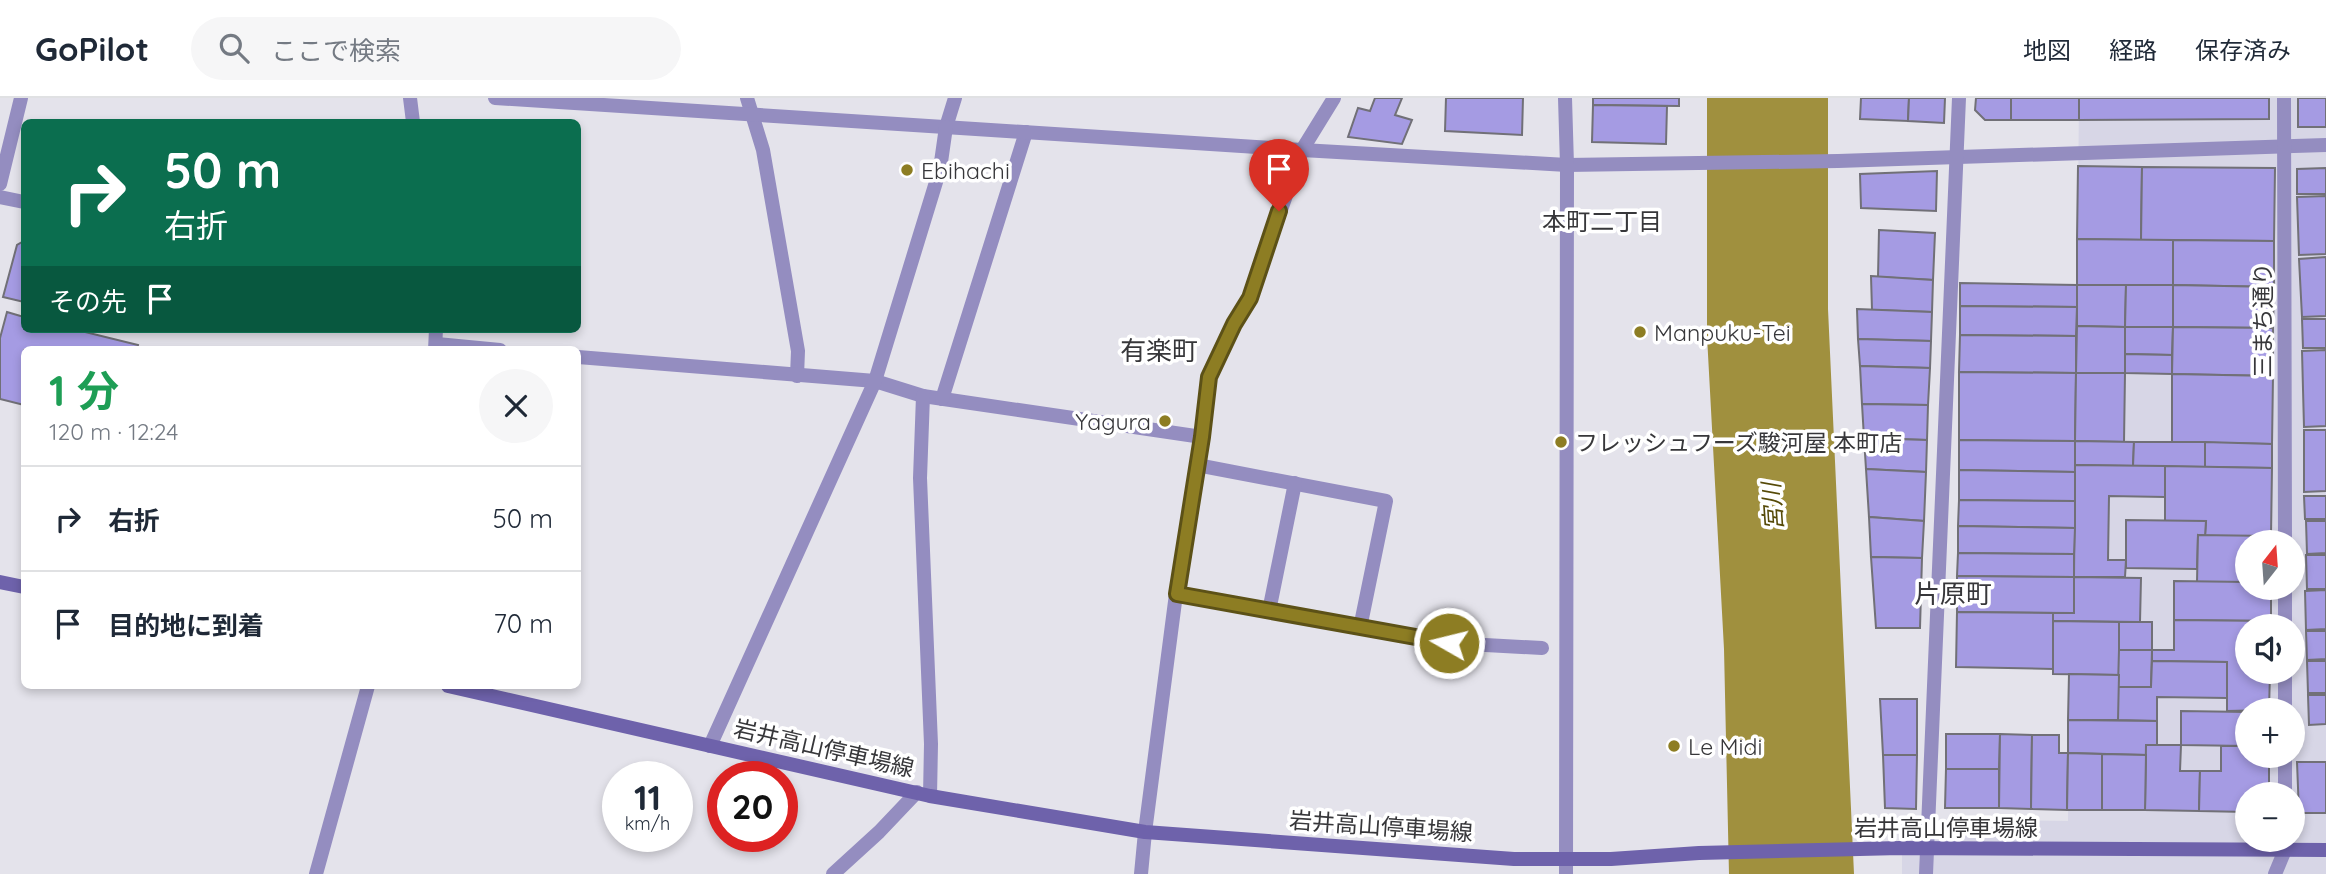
<!DOCTYPE html>
<html lang="ja">
<meta charset="utf-8">
<style>
:root{--surface:#fff;--page:#f6f6f7;--text:#1f2937;--muted:#747a83;--line:#e0e1e3}
body{margin:0;font-family:Quicksand,"Noto Sans JP",sans-serif;background:var(--page);color:var(--text);height:100vh;display:flex;flex-direction:column;font-size:26px;white-space:nowrap}
*{box-sizing:border-box;margin:0}
p{font-size:23px;color:var(--muted)}
.icon{flex:none;width:38px;height:38px;fill:none;stroke:currentColor;stroke-width:2;stroke-linecap:round;stroke-linejoin:round}
.map{position:relative;flex:1;overflow:hidden}
.sheet{position:absolute;left:21px;top:248px;width:560px;height:343px;display:flex;flex-direction:column;background:var(--surface);border-radius:10px;box-shadow:0 4px 10px #0003}
.sheet>*{flex:none}
.top-card{position:absolute;left:21px;top:21px;width:560px;height:214px;border-radius:10px;box-shadow:0 4px 10px #0003;background:#0b6e4f;color:#fff;overflow:hidden}
.needle{width:46px;rotate:17deg}
.fabs{position:absolute;left:2235px;top:432px;display:grid;gap:14px}
.fabs a{display:grid;place-items:center;width:70px;height:70px;border-radius:50%;background:var(--surface);box-shadow:0 4px 10px #0003;font-size:35px}
.speed{position:absolute;left:602px;top:663px;display:flex;gap:14px;font-size:35px;font-weight:700;text-align:center}
.speed>*{display:grid;place-content:center;width:91px;height:91px;border-radius:50%;background:var(--surface);box-shadow:0 4px 10px #0003;line-height:1}
.speed small{font-size:18px;font-weight:400}
.speed .limit{border:10px solid #d22;background:#fff;color:#111}
.pin{position:absolute;display:grid;place-items:center;width:60px;height:60px;color:#fff;margin:-72px -30px;border-radius:50% 50% 50% 0;rotate:-45deg;box-shadow:0 0 7px #0007}
.pin .icon{rotate:45deg}
.me{position:absolute;width:77px;margin:-38px;rotate:278deg;stroke-linejoin:round;filter:drop-shadow(0 0 5px #0008)}
.turn{display:flex;align-items:center;gap:24px;height:147px;padding:0 28px;font-size:32px}
.turn .icon{width:91px;height:91px;stroke-width:2.5}
.turn b{display:block;font-size:49px;line-height:60px}
.then{display:flex;align-items:center;height:66px;padding:0 28px;background:#0003;gap:14px;font-size:26px}
.round{display:grid;place-items:center;flex:none;width:74px;height:74px;border-radius:37px;background:var(--page)}
.overview{display:flex;align-items:center;justify-content:space-between;height:119px;padding:0 28px}
h1{font-size:42px;font-weight:700;line-height:52px;color:#1e9e55}
ul{padding:0;list-style:none}
li{display:flex;align-items:center;gap:21px;height:105px;padding:0 28px;border-top:2px solid var(--line)}
li div{flex:1}
li b{display:block;font-size:26px}
li em{font-style:normal}
header{display:flex;align-items:center;gap:42px;box-sizing:border-box;height:98px;padding:0 35px;background:var(--surface);border-bottom:2px solid var(--line)}
header strong{font-size:33px}
nav{display:flex;gap:38px;margin-inline-start:auto;font-size:24px}
.search{width:490px;height:63px;background:var(--page);display:flex;align-items:center;gap:18px;box-sizing:border-box;padding:0 24px;border-radius:38px;color:var(--muted);font-size:26px}
.map>svg:first-child{display:block}
</style>
<header>
<strong>GoPilot</strong>
<div class="search"><svg class="icon" aria-label="search" viewBox="0 0 24 24"><circle cx="10" cy="10" r="6"/><path d="M15 15l6 6"/></svg>ここで検索</div>
<nav><a>地図</a><a>経路</a><a>保存済み</a></nav>
</header>
<div class="map">
<svg width="2326" height="776" viewBox="0 0 2326 776">
<rect width="100%" height="100%" fill="#e4e3eb"/>
<!-- built -->
<path fill="#d7d6e6" fill-rule="evenodd" d="M2079,0H2326V776H1902V721L2068,723L2069,577L2053,576V515H2074ZM2247,444H2292V490H2247ZM2247,528H2292V574H2247ZM2247,612H2292V658H2247ZM2247,696H2292V742H2247Z"/>
<!-- water -->
<polygon fill="#a0903e" points="1707,0 1828,0 1828,211 1854,776 1729,776 1724,551 1707,238"/>
<!-- building -->
<g fill="#a59be3" stroke="#717077" stroke-width="2">
<polygon points="1375,0 1402,0 1395,17 1412,22 1402,46 1348,39 1358,10 1370,13"/>
<polygon points="1446,0 1523,0 1522,37 1445,33"/>
<polygon points="1593,0 1679,0 1679,8 1593,7"/>
<polygon points="1861,0 1909,0 1908,23 1860,21"/>
<polygon points="1909,0 1945,0 1944,25 1908,23"/>
<polygon points="1976,0 2011,0 2011,22 1985,22 1975,12"/>
<rect x="2011" y="0" width="68" height="22"/>
<polygon points="2079,0 2269,0 2269,21 2079,22"/>
<rect x="2298" y="0" width="28" height="29"/>
<polygon points="1593,7 1667,8 1666,46 1592,44"/>
<polygon points="2078,68 2142,69 2141,142 2077,141"/>
<polygon points="2142,69 2275,70 2274,143 2141,142"/>
<polygon points="2326,70 2326,96 2297,96 2297,71"/>
<polygon points="1937,73 1936,113 1861,110 1860,76"/>
<polygon points="2326,98 2326,156 2299,157 2297,99"/>
<polygon points="1879,132 1935,135 1933,182 1878,179"/>
<polygon points="2077,141 2173,142 2173,187 2077,187"/>
<polygon points="2173,142 2274,143 2274,189 2173,187"/>
<polygon points="24,143 24,204 3,199 17,147"/>
<polygon points="2326,159 2326,218 2302,219 2299,161"/>
<polygon points="1871,178 1933,182 1932,214 1872,212"/>
<polygon points="1960,185 2077,187 2077,209 1960,208"/>
<polygon points="2077,187 2126,187 2125,229 2077,228"/>
<polygon points="2126,187 2173,187 2173,229 2125,229"/>
<polygon points="2173,187 2274,189 2273,230 2173,229"/>
<polygon points="1960,208 2077,209 2076,238 1960,237"/>
<polygon points="1857,211 1932,214 1931,243 1858,241"/>
<polygon points="7,214 24,219 24,231 73,231 138,247 137,252 24,252 24,307 0,301 0,240"/>
<polygon points="2302,221 2326,221 2326,250 2303,250"/>
<polygon points="2077,228 2125,229 2125,275 2076,275"/>
<polygon points="2125,229 2173,229 2172,257 2125,256"/>
<polygon points="2173,229 2273,230 2273,278 2172,276"/>
<polygon points="1960,237 2076,238 2076,275 1959,274"/>
<polygon points="1858,241 1931,243 1930,270 1860,268"/>
<polygon points="2326,252 2326,328 2304,329 2302,253"/>
<polygon points="2125,256 2172,257 2172,276 2125,275"/>
<polygon points="1860,268 1930,270 1928,307 1862,306"/>
<polygon points="1959,274 2076,275 2075,343 1959,342"/>
<polygon points="2076,275 2125,275 2124,344 2075,343"/>
<polygon points="2172,276 2273,278 2272,346 2172,344"/>
<polygon points="1862,306 1928,307 1927,342 1864,340"/>
<polygon points="2304,332 2326,332 2326,393 2304,394"/>
<polygon points="1864,340 1927,342 1926,374 1866,371"/>
<polygon points="1959,342 2075,343 2075,374 1959,372"/>
<polygon points="2075,343 2134,344 2133,368 2075,367"/>
<polygon points="2134,344 2205,344 2205,369 2133,368"/>
<polygon points="2205,344 2272,346 2272,370 2205,369"/>
<polygon points="2075,367 2165,368 2165,399 2109,398 2108,462 2126,462 2125,479 2074,479"/>
<polygon points="2165,368 2272,370 2271,438 2205,438 2206,423 2165,423"/>
<polygon points="1866,371 1926,374 1924,423 1869,419"/>
<polygon points="1959,372 2075,374 2075,403 1959,402"/>
<polygon points="2304,398 2326,398 2326,421 2305,421"/>
<polygon points="1959,402 2075,403 2075,430 1958,428"/>
<polygon points="1869,419 1924,423 1922,460 1871,459"/>
<polygon points="2126,422 2206,423 2205,438 2198,437 2197,471 2126,470"/>
<polygon points="2306,423 2326,423 2326,455 2307,456"/>
<polygon points="1958,428 2075,430 2074,456 1958,455"/>
<polygon points="2198,437 2271,438 2271,444 2247,444 2247,484 2197,484"/>
<polygon points="1958,455 2074,456 2074,479 1957,478"/>
<polygon points="2306,457 2326,457 2326,491 2307,491"/>
<polygon points="1871,459 1922,460 1920,530 1876,530"/>
<polygon points="1957,478 2074,479 2074,515 1957,514"/>
<polygon points="2074,479 2141,480 2140,524 2053,523 2053,515 2074,515"/>
<polygon points="2174,483 2247,484 2247,490 2271,490 2271,523 2174,522"/>
<polygon points="2326,492 2326,531 2306,532 2305,493"/>
<polygon points="1957,514 2053,515 2053,571 1956,569"/>
<polygon points="2174,522 2271,523 2271,528 2247,528 2247,574 2270,574 2269,612 2227,613 2227,564 2152,563 2152,552 2174,552"/>
<polygon points="2053,523 2119,524 2119,577 2053,576"/>
<rect x="2119" y="524" width="33" height="28"/>
<polygon points="2306,533 2326,533 2326,561 2307,562"/>
<polygon points="2119,552 2152,552 2151,589 2118,589"/>
<polygon points="2152,563 2227,564 2227,600 2157,599 2157,623 2118,622 2118,589 2151,589"/>
<polygon points="2307,563 2326,563 2326,595 2308,595"/>
<polygon points="2069,576 2119,577 2118,622 2068,622"/>
<polygon points="2308,597 2326,597 2326,626 2309,627"/>
<polygon points="1880,601 1917,601 1917,657 1883,657"/>
<polygon points="2181,613 2247,614 2247,648 2181,647"/>
<polygon points="2068,622 2157,623 2157,647 2146,647 2146,657 2068,655"/>
<polygon points="1946,636 2000,636 1999,671 1946,671"/>
<polygon points="2000,636 2032,637 2031,711 1999,710"/>
<polygon points="2032,637 2059,637 2059,655 2068,655 2067,712 2031,711"/>
<polygon points="2146,647 2181,647 2180,673 2200,673 2199,713 2145,712"/>
<polygon points="2221,648 2247,648 2247,658 2269,658 2269,696 2247,696 2247,714 2199,713 2200,673 2221,673"/>
<polygon points="2068,655 2102,656 2102,712 2067,712"/>
<polygon points="2102,656 2146,657 2145,712 2102,712"/>
<polygon points="1883,657 1917,657 1916,711 1885,710"/>
<polygon points="2297,664 2326,664 2326,715 2299,715"/>
<polygon points="1946,671 1999,671 1999,710 1945,710"/>
</g>
<g fill="none" stroke-linecap="round" stroke-linejoin="round">
<!-- service -->
<g stroke="#948dc0" stroke-width="14">
<polyline points="747,0 763,52 798,253 797,278"/>
<polyline points="946,29 955,0"/>
<polyline points="1302,52 1334,0"/>
<polyline points="437,246 500,252"/>
<polyline points="578,259 875,283 923,298 1202,339"/>
<polyline points="923,298 920,380 931,646 930,698"/>
<polyline points="942,301 1026,34"/>
<polyline points="1197,367 1386,403 1360,530"/>
<polyline points="1176,496 1416,540 1449,545 1542,550"/>
<polyline points="1269,513 1295,385"/>
<polyline points="833,776 879,734 917,694"/>
<polyline points="1141,776 1145,734"/>
</g>
<!-- minor -->
<g stroke="#948dc0" stroke-width="14">
<polyline points="410,0 413,24"/>
<polyline points="495,0 1302,52 1567,67 1838,63 2326,47"/>
<polyline points="1565,0 1567,67 1566,776"/>
<polyline points="2284,0 2285,444"/>
<polyline points="0,86 21,0"/>
<polyline points="0,99 24,104"/>
<polyline points="435,252 436,231"/>
<polyline points="2285,528 2285,490"/>
<polyline points="2285,612 2285,574"/>
<polyline points="710,648 875,283 940,71 946,29"/>
<polyline points="2285,696 2285,658"/>
<polyline points="1145,734 1176,496 1202,339 1209,279 1234,226 1250,200 1302,52"/>
<polyline points="316,776 368,588"/>
<polyline points="1926,776 1959,0"/>
<polyline points="2275,776 2285,752 2285,742"/>
</g>
<!-- secondary -->
<g stroke="#6e62ab" stroke-width="14">
<polyline points="0,484 24,489"/>
<polyline points="448,588 930,698 1145,734 1514,761 1611,761 1699,755 1900,750 2326,752"/>
</g>
</g>
<g fill="none" stroke-linecap="round" stroke-linejoin="round">
<!-- route casing -->
<g stroke="#5c5117" stroke-width="18">
<polyline id="route" points="1279,113 1250,200 1234,226 1209,279 1202,339 1177,496 1449,545"/>
</g>
<!-- route -->
<use href="#route" stroke="#8d7d23" stroke-width="12"/>
</g>
<!-- markers -->
<g fill="#8d7d23" stroke="#fff" stroke-width="2.5">
<circle cx="907" cy="72" r="7"/>
<circle cx="1640" cy="234" r="7"/>
<circle cx="1165" cy="323" r="7"/>
<circle cx="1561" cy="344" r="7"/>
<circle cx="1674" cy="648" r="7"/>
</g>
<g text-anchor="middle" dominant-baseline="central" stroke-width="7" stroke-linejoin="round" paint-order="stroke">
<!-- poi labels -->
<g font-size="23" fill="#37373a" stroke="#fff" text-anchor="start">
<text x="921" y="72">Ebihachi</text>
<text x="1654" y="234">Manpuku-Tei</text>
<text x="1151" y="323" text-anchor="end">Yagura</text>
<text x="1575" y="344">フレッシュフーズ駿河屋 本町店</text>
<text x="1688" y="648">Le Midi</text>
</g>
<!-- street labels -->
<g font-size="23" fill="#37373a" stroke="#fff">
<text transform="translate(2262 222) rotate(-90)">三まち通り</text>
<text transform="translate(824 650) rotate(13)">岩井高山停車場線</text>
<text transform="translate(1381 728) rotate(4)">岩井高山停車場線</text>
<text x="1946" y="729">岩井高山停車場線</text>
</g>
<!-- neighbourhood labels -->
<g font-size="24" fill="#37373a" stroke="#fff">
<text x="1602" y="123">本町二丁目</text>
</g>
<!-- water labels -->
<g font-size="24" font-style="italic" fill="#564a08" stroke="#fff">
<text transform="translate(1772 409) rotate(-94)">宮川</text>
</g>
<!-- quarter labels -->
<g font-size="26" fill="#37373a" stroke="#fff">
<text x="1159" y="252">有楽町</text>
<text x="1953" y="495">片原町</text>
</g>
</g>
</svg>
<div class="fabs">
<a><svg class="needle" viewBox="-14 -14 28 28"><path d="M0-13l5 13h-10z" fill="#e53935"/><path d="M0 13l5-13h-10z" fill="#747a83"/></svg></a>
<a><svg class="icon" aria-label="sound" viewBox="0 0 24 24"><path d="M4 9h4l5-4v14l-5-4H4zM17 9q2 3 0 6"/></svg></a>
<a>+</a>
<a>−</a>
</div>
<div class="speed"><div>11<small>km/h</small></div><div class="limit">20</div></div>
<div class="pin" style="left:1279px;top:113px;background:#d93025"><svg class="icon" aria-label="arrive" viewBox="0 0 24 24"><path d="M6 21V4h12l-3 4 3 4H6"/></svg></div>
<svg class="me" style="left:1449px;top:545px" viewBox="-20 -20 40 40"><circle r="17" fill="#8d7d23" stroke="#fff" stroke-width="3"/><path d="M0-11L8 9 0 5-8 9z" fill="#fff"/></svg>
<div class="top-card">
<div class="turn"><svg class="icon" aria-label="right" viewBox="0 0 24 24"><path d="M7 20v-9h11M14 6l5 5-5 5"/></svg><div><b>50 m</b>右折</div></div>
<div class="then">その先<svg class="icon" aria-label="arrive" viewBox="0 0 24 24"><path d="M6 21V4h12l-3 4 3 4H6"/></svg></div>
</div>
<section class="sheet">
<div class="overview"><div><h1>1 分</h1><p>120 m · 12:24</p></div><a class="round"><svg class="icon" aria-label="close" viewBox="0 0 24 24"><path d="M6 6l12 12M18 6L6 18"/></svg></a></div>
<ul>
<li><svg class="icon" aria-label="right" viewBox="0 0 24 24"><path d="M7 20v-9h11M14 6l5 5-5 5"/></svg><div><b>右折</b></div><em>50 m</em></li>
<li><svg class="icon" aria-label="arrive" viewBox="0 0 24 24"><path d="M6 21V4h12l-3 4 3 4H6"/></svg><div><b>目的地に到着</b></div><em>70 m</em></li>
</ul>
</section>
</div>
